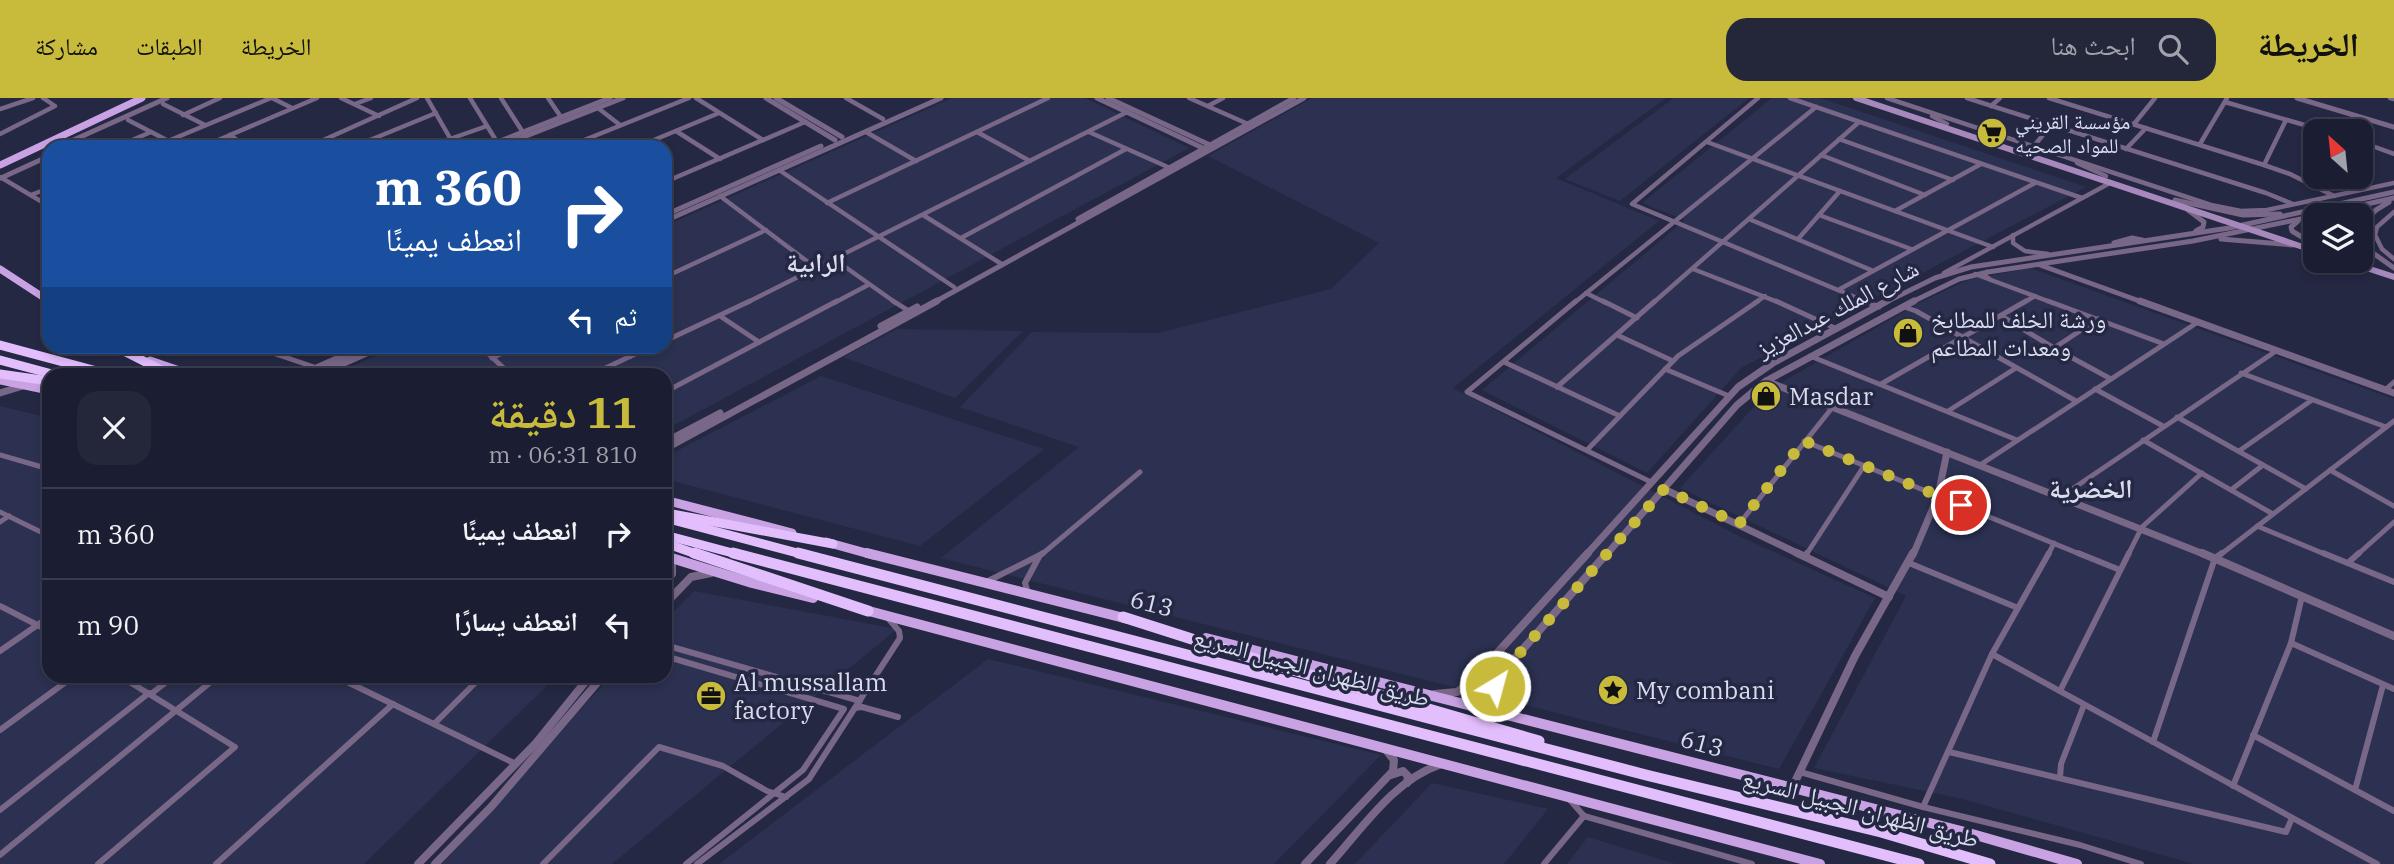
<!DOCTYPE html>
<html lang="ar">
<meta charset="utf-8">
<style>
:root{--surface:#1b1e32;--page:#24273a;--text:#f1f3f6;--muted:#a0a2ac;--line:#393c4d;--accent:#c8bb3b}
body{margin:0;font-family:"IBM Plex Serif","Noto Naskh Arabic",serif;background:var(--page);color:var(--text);direction:rtl;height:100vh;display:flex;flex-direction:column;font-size:26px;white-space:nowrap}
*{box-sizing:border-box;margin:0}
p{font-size:23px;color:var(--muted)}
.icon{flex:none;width:38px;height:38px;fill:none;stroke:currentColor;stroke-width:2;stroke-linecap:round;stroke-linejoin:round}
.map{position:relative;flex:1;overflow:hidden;direction:ltr}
.sheet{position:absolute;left:42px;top:270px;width:630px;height:315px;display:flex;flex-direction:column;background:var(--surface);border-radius:21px;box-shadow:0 4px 10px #0003,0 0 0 2px var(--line);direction:rtl}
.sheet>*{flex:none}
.hud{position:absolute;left:42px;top:42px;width:630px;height:214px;border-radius:21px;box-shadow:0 4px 10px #0003,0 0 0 2px var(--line);direction:rtl;background:#1a4fa0;color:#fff;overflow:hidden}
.needle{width:46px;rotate:333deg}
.fabs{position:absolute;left:2303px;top:21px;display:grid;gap:14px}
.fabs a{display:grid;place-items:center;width:70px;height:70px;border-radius:14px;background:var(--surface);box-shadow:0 4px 10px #0003,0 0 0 2px var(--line);font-size:35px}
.pin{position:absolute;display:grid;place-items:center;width:60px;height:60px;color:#fff;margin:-30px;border:4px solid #fff;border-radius:50%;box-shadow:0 2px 7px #0007}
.me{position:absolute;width:77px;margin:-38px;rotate:37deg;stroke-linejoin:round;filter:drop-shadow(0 0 5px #0008)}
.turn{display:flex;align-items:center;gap:24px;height:147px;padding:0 35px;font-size:32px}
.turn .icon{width:91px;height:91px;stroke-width:2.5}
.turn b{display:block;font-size:49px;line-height:60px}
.then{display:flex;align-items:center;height:66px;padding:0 35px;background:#0003;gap:14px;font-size:26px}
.round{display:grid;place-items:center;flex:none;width:74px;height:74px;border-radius:21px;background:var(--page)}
.headline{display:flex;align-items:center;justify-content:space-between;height:119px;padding:0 35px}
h1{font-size:42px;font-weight:700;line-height:52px;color:var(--accent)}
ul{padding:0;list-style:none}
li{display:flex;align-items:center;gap:21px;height:91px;padding:0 35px;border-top:2px solid var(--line)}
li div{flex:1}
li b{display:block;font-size:26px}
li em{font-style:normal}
header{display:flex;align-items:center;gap:42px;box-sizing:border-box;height:98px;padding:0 35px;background:var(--accent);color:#111}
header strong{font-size:33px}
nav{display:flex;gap:38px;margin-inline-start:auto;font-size:24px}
.search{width:490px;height:63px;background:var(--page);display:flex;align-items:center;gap:18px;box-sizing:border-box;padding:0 24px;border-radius:21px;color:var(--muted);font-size:26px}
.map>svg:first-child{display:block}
</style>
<header>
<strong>الخريطة</strong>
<div class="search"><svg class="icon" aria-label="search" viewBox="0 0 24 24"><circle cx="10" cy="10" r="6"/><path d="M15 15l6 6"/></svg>ابحث هنا</div>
<nav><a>الخريطة</a><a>الطبقات</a><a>مشاركة</a></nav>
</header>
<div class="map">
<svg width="2394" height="766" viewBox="0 0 2394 766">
<rect width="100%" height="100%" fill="#242843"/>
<!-- built -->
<g fill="#2c3151">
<polygon points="952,0 1085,0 1189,50 665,332 665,276 334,276 396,249 665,248 665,128"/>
<polygon points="1312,0 1666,0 1556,80 1659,123 1453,290 1741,439 1875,500 1779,671 941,460 1079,349 960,309 1032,234 1158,235 1331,191 1379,145 1208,58"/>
<polygon points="1674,0 1749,0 1620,103 1565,81"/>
<polygon points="1772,0 1820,0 2086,89 1741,270 1647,375 1482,292 1685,122 1642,105"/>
<polygon points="2030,170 2394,301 2394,766 2194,766 1963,701 1814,670 1906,498 1680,390 1770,291 1919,205 1968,182"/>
<polygon points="897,231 1023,233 955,300 843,259"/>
<polygon points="821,278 1044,351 920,448 665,381 665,359"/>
<polygon points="0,308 49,320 49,578 557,578 364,766 0,766"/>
<polygon points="694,493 897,531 612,766 431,766 612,578 665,578 665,523"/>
<polygon points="988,561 1381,657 1274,766 719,766"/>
<polygon points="1432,685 1548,711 1504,766 1355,766"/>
<polygon points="1588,739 1676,766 1567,766"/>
</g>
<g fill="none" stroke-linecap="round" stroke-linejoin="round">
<!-- minor-far2 -->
<g stroke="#796787" stroke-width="4.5">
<polyline points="272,0 292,10"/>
<polyline points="341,0 379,18"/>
<polyline points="427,0 450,40"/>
<polyline points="470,0 497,44"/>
<polyline points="501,0 524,36"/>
<polyline points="548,0 561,19"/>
<polyline points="696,0 763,42"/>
<polyline points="846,0 883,21"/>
<polyline points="1189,0 1248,26"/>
<polyline points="1758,0 1632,106 1869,205"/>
<polyline points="1790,0 2082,100"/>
<polyline points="1887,0 2211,107 2241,113 2267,112 2394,85"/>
<polyline points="1967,0 2266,95 2293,106"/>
<polyline points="2049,0 2264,67 2290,76 2334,98"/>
<polyline points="2390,0 2394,1"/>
<polyline points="2225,4 2325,33"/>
<polyline points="163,6 205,27"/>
<polyline points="355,6 371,0"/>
<polyline points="1208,8 1223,0"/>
<polyline points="1991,8 2000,0"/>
<polyline points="598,10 620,27"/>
<polyline points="0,11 33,0"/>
<polyline points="183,17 220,0"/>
<polyline points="1932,18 1947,26"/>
<polyline points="128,22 180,49"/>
<polyline points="2134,26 2155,0"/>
<polyline points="676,33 720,61"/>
<polyline points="866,34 916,63"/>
<polyline points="977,34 1030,63"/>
<polyline points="1089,34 1170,70"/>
<polyline points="0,36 55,8 43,0"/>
<polyline points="230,37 247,49"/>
<polyline points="1839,41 1953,82"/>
<polyline points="369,42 379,49"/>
<polyline points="168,43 271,0"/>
<polyline points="1707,44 1993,149"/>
<polyline points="2361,44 2394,56"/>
<polyline points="2200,46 2227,0"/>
<polyline points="2034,48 2051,27"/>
<polyline points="116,49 151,34"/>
<polyline points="202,49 317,0"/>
<polyline points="308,49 417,0"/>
<polyline points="353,49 436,15"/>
<polyline points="427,49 487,28"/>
<polyline points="567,49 689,0"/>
<polyline points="637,49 719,15"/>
<polyline points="2126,51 2146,30"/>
<polyline points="1821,57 1925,97"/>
<polyline points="2077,65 2106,78"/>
<polyline points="2264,67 2286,22"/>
<polyline points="779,72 954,189"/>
<polyline points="0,79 49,108"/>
<polyline points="665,84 805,24"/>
<polyline points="31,97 49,90"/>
<polyline points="720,98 816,170"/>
<polyline points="827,105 1048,0"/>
<polyline points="1895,113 1981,66"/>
<polyline points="2394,114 2377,129 2375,137 2382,151 2394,161"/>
<polyline points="923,117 1000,165"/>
<polyline points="1819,117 1911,151"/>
<polyline points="1749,121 1871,172"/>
<polyline points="2013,137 2013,145 2025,153 2048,156"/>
<polyline points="961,140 1126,51"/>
<polyline points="1798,141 1840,93"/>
<polyline points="834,161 896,205"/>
<polyline points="1693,171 1780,205"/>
<polyline points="1944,175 2110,85"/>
<polyline points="1975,176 1991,182 1984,177 1987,174"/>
<polyline points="665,179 766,132"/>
<polyline points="1991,182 2053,205"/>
<polyline points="1840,191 2035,85"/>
<polyline points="1586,195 1606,205"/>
<polyline points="746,205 1127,14"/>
<polyline points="834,205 868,187"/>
<polyline points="1574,205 1816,9"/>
<polyline points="1653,205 1859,24"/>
<polyline points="1755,205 1765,198"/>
<polyline points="2023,205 2035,198"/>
</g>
<!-- minor-far1 -->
<g stroke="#796787" stroke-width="5">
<polyline points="893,203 909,213"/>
<polyline points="1576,203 1467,294 1651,384"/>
<polyline points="1603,203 1637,220"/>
<polyline points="1776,203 1837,231"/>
<polyline points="1865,203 1879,209"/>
<polyline points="2048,203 2164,246"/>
<polyline points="1904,209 1916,213 2076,303"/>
<polyline points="720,218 759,244"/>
<polyline points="2003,219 2054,250 2098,221"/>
<polyline points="1617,237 1673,263"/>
<polyline points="665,243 750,203"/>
<polyline points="252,248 317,270"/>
<polyline points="480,248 510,276"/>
<polyline points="621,248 631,258"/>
<polyline points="2054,250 2111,281"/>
<polyline points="271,255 284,248"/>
<polyline points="1810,258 2017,342"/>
<polyline points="492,260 517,248"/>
<polyline points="1504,264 1620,318"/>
<polyline points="1665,271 1729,298"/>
<polyline points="2241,275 2386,329"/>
<polyline points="593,276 652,248"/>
<polyline points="1881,286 2026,203"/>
<polyline points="1557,289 1655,203"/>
<polyline points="2095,291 2163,328"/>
<polyline points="2385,292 2394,284"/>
<polyline points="665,294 837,203"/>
<polyline points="1948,313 2016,270"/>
<polyline points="2177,319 2306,391"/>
<polyline points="2143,342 2273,416"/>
<polyline points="1804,343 2082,457"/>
<polyline points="1587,352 1678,258 1758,203"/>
<polyline points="2239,353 2312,302"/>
<polyline points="0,357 49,371"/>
<polyline points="1980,367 2198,224"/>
<polyline points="2330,372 2394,408"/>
<polyline points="2231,392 2263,367"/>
<polyline points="2062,398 2276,253"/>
<polyline points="0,414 49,438"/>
<polyline points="0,424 9,418"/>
<polyline points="1739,426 1832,310"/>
<polyline points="2257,428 2327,457"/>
<polyline points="1041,457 1140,374"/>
<polyline points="1806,457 1864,368"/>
<polyline points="2048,457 2054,445"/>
<polyline points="2128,457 2142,429 2202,375"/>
<polyline points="2220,457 2394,323"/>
<polyline points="2357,457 2394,424"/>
</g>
<!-- minor -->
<g stroke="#796787" stroke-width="6">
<polyline points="2078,455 2120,472"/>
<polyline points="2323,455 2394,484"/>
<polyline points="1040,457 1043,455"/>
<polyline points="1805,458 1807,455"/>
<polyline points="2349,464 2359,455"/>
<polyline points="1909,465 2018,510"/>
<polyline points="988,483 1040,457 1025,485 1028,495"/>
<polyline points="0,508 49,533"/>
<polyline points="2291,545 2394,591"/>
<polyline points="665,547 860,603"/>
<polyline points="0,553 49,519"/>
<polyline points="1992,556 2377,766"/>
<polyline points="665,558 844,611 803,672 686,766"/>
<polyline points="335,578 516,666"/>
<polyline points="2060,593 2129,455"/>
<polyline points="151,596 174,578"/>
<polyline points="855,610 862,609 898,619"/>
<polyline points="434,626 482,578"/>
<polyline points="0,632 74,578"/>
<polyline points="2253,637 2394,713"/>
<polyline points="2153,644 2215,460 2222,455"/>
<polyline points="1949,654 2286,734 2292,720"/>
<polyline points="1800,674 1923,709 2080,747 2141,766"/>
<polyline points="2060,680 2061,666 2084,607"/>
<polyline points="2233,688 2291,545 2302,498"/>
<polyline points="2355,692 2383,587"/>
<polyline points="1570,702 1584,718"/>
<polyline points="1923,709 1992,556 2049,455"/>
<polyline points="0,712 149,595"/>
<polyline points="0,757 218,578"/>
<polyline points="98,766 235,649 120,578"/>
<polyline points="216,766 393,606"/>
<polyline points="543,766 659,649 723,668 767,693 786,699"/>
<polyline points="697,766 809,681 900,540 899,533 887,519"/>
<polyline points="1544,766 1584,718 1752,766"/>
</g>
<!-- tertiary-far2 -->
<g stroke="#796787" stroke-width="5">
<polyline points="766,0 835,42"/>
<polyline points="776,0 842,39"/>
<polyline points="1097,0 1205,51"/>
<polyline points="1108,0 1210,47"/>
<polyline points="2297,0 2394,29"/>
<polyline points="58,49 167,0"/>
<polyline points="485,49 610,0"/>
<polyline points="498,49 623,0"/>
<polyline points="1,80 49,58"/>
<polyline points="2175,102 2243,117 2280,116"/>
<polyline points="2188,112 2204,124 2203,129 2196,133"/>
<polyline points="665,117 821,48"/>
<polyline points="2318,117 2394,100"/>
<polyline points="1078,121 1294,0"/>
<polyline points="665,123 941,0"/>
<polyline points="2298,123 2291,129 2292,133 2315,147"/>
<polyline points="2361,128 2376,112 2389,104"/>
<polyline points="2361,138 2373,155 2394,170"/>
<polyline points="2221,141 2293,147"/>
<polyline points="2114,145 2132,140 2142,142"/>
<polyline points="2040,167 2145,205"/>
<polyline points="933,205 1304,0"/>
<polyline points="1884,205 1935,180 1971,169 2229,130 2394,94"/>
<polyline points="1910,205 1959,181 1988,174 2193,143 2315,118"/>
</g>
<!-- tertiary-far1 -->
<g stroke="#796787" stroke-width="7">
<polyline points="2140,203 2394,295"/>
<polyline points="881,228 917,209"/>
<polyline points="303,276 366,248"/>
<polyline points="319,276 382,248"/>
<polyline points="1766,283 2206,457"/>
<polyline points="0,295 23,288"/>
<polyline points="665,344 720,315"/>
<polyline points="665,351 937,203"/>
<polyline points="1664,391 1801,457"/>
<polyline points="1586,457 1738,289 1773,265 1887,203"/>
<polyline points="1606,457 1737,307 1766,283 1914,203"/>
<polyline points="1913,457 1938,398 1947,354"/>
</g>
<!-- tertiary -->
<g stroke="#796787" stroke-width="8">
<polyline points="1797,455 1889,499"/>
<polyline points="2202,455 2394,538"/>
<polyline points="665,485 672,476 672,466 666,460"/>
<polyline points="665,506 691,479 711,475"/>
<polyline points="1470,585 1471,594 1478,598 1496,582"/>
<polyline points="1435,596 1457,594 1470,585 1588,455"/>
<polyline points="1512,615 1498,601 1496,582 1607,455"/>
<polyline points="1391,677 1403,673 1408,678 1407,685"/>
<polyline points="1792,690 1855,558 1913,455"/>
<polyline points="418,766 536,645 590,578"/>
<polyline points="435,766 491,709 603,578"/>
<polyline points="1305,766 1393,673 1394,662 1386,652"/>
<path d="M1330,766C1361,732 1394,682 1439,667"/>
</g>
<!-- secondary -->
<g stroke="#a688bb" stroke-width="6">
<polyline points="1856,0 2315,153"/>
<polyline points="2345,163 2394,179"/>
</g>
<!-- primary-far2 -->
<g stroke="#c8a2e3" stroke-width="7">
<polyline points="0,67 142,0"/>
<polyline points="0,171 49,203"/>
</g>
<!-- primary-far1 -->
<g stroke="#c8a2e3" stroke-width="9">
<polyline points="150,263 188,276"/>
<polyline points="0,282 49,292"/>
<polyline points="665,402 792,435"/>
<polyline points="826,444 873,457"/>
</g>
<!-- primary -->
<g stroke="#c8a2e3" stroke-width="10">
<polyline points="867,455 1128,521"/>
<polyline points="665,458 752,485 813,500"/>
<polyline points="865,512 1820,766"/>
<polyline points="1206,540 1965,734 2077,766"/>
</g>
<!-- motorway-far1 -->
<g stroke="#e3befd" stroke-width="9">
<polyline points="0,247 108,276"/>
<polyline points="116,249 169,276"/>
<polyline points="0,262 52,276"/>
<polyline points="0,276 49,283"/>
<polyline points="672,416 833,446"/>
<polyline points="665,420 805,457"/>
<polyline points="665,437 740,457"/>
<polyline points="665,445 699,457"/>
</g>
<!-- motorway -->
<g stroke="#e3befd" stroke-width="11">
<polyline points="694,455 868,513"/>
<polyline points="733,455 1919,766"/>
<polyline points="798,455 1646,677 1881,734 1990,766"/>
<polyline points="1123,519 1245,558 1539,643"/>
</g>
</g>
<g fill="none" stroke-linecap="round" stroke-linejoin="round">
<!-- route -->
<polyline stroke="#c8bb3b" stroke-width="12" stroke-dasharray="0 21.6" points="1495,588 1496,582 1664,391 1739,426 1804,343 1961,407"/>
</g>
<!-- icons -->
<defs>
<g id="supermarket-disc" transform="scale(1.575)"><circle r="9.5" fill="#c8bb3b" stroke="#242843"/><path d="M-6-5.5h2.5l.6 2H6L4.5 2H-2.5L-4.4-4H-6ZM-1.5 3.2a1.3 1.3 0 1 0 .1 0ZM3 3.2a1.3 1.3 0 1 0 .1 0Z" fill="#111"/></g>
<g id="shop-disc" transform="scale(1.575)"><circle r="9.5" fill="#c8bb3b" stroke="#242843"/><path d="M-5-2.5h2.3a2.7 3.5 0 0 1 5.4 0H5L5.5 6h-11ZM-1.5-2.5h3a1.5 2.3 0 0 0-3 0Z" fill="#111"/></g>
<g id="sight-disc" transform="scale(1.575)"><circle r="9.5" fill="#c8bb3b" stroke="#242843"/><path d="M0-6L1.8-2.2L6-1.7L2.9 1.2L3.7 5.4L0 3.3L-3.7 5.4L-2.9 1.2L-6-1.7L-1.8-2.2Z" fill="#111"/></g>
<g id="office-disc" transform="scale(1.575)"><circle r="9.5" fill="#c8bb3b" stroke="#242843"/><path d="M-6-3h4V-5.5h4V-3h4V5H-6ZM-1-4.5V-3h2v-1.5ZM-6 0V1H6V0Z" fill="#111"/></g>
</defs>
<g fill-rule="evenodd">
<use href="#supermarket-disc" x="1992" y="35"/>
<use href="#shop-disc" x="1908" y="235"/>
<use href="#shop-disc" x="1766" y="298"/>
<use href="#sight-disc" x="1613" y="592"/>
<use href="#office-disc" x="711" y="598"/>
</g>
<g text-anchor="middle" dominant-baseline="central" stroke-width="7" stroke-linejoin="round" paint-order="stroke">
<!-- far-poi labels -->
<g font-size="21" fill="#daddef" stroke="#242843" text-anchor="start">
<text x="2015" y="23">مؤسسة القريني<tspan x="2015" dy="24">للمواد الصحيه</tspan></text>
</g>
<!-- street labels -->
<g font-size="24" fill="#daddef" stroke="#242843">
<text transform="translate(1837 210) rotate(-28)">شارع الملك عبدالعزيز</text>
<text transform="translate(1152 505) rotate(14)">613</text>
<text transform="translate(1312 569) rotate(15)">طريق الظهران الجبيل السريع</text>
<text transform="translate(1702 645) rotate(15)">613</text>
<text transform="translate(1861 710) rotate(15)">طريق الظهران الجبيل السريع</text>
</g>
<!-- poi labels -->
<g font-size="24" fill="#daddef" stroke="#242843" text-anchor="start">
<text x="1931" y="221">ورشة الخلف للمطابخ<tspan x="1931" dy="28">ومعدات المطاعم</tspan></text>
<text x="1789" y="298">Masdar</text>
<text x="734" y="584">Al mussallam<tspan x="734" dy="28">factory</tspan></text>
<text x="1636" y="592">My combani</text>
</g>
<!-- neighbourhood labels -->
<g font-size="26" font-weight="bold" fill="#daddef" stroke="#242843">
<text x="816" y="164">الرابية</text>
<text x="2091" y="390">الخضرية</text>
</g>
</g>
</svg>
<div class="fabs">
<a><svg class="needle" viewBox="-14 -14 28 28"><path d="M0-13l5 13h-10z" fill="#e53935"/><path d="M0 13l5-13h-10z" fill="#a0a2ac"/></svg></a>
<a><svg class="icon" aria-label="layers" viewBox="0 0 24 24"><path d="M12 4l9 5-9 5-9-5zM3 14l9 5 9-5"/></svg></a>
</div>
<div class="pin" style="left:1961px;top:407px;background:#d93025"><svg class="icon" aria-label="arrive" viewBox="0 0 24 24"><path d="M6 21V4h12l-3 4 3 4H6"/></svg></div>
<svg class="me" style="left:1495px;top:588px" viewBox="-20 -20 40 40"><circle r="17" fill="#c8bb3b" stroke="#fff" stroke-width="3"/><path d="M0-11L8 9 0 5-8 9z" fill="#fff"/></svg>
<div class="hud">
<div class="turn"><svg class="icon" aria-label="right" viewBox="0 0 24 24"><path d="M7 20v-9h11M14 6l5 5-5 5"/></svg><div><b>360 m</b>انعطف يمينًا</div></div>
<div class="then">ثم<svg class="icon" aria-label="left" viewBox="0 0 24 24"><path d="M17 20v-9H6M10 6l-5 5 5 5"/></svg></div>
</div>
<section class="sheet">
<div class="headline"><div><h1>11 دقيقة</h1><p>810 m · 06:31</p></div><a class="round"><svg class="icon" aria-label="close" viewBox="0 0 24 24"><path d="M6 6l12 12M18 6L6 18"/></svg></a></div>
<ul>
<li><svg class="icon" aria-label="right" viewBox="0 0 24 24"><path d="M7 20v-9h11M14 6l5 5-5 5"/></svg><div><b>انعطف يمينًا</b></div><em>360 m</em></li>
<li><svg class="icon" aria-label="left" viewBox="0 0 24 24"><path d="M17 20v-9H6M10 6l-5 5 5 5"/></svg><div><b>انعطف يسارًا</b></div><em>90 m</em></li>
</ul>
</section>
</div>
